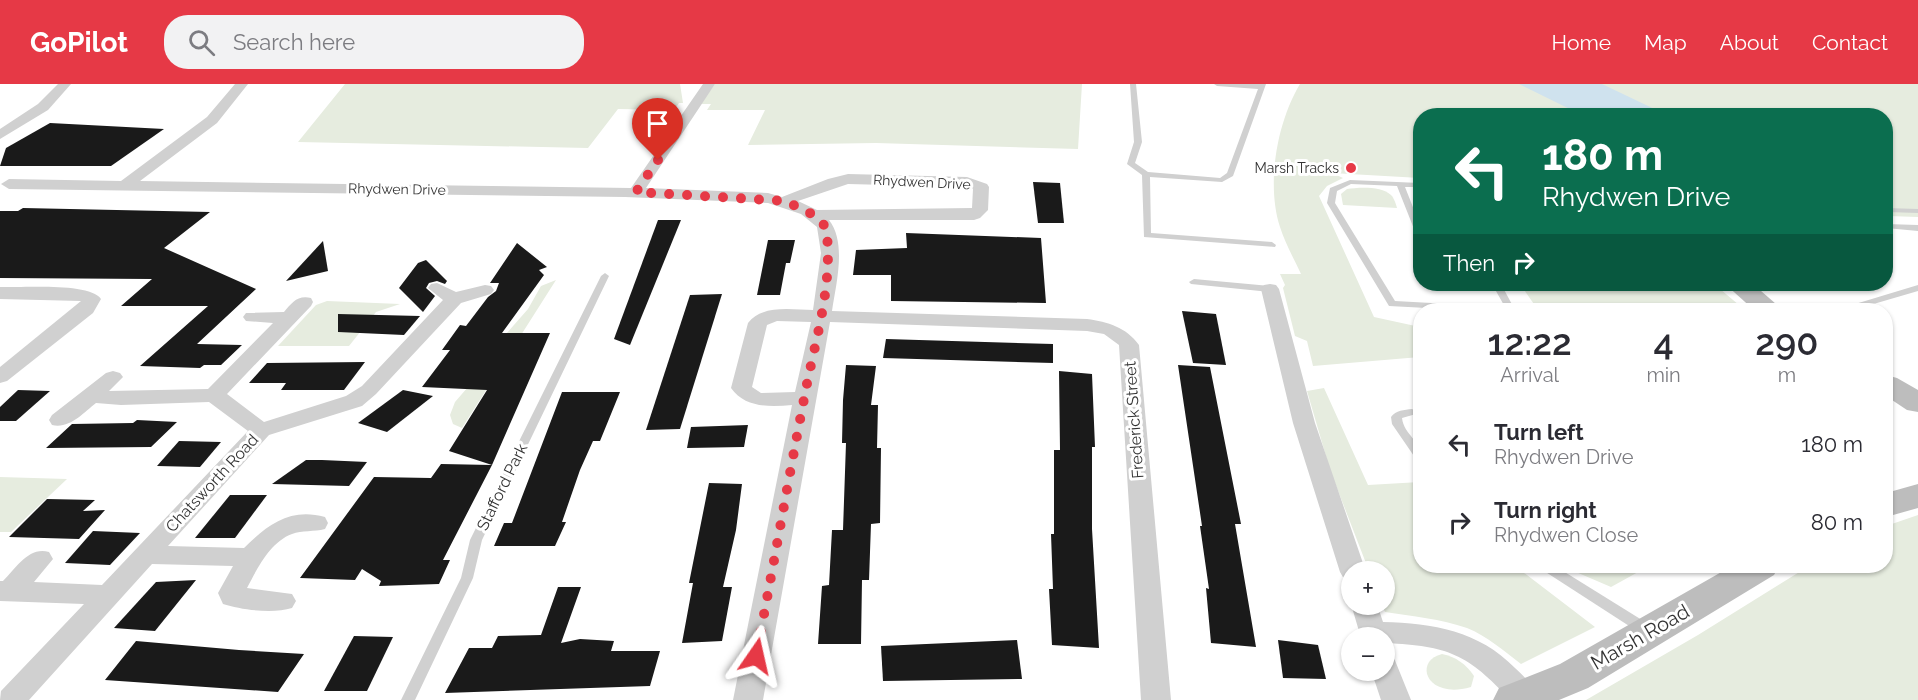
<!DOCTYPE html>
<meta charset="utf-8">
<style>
:root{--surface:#fff;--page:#f2f2f3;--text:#2b2b33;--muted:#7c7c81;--accent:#e63946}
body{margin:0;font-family:Raleway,sans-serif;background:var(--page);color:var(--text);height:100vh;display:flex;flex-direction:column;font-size:22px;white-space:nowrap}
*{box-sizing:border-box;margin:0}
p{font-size:20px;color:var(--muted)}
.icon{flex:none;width:33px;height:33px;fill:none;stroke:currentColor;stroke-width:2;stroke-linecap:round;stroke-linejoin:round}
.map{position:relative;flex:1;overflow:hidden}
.details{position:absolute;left:1413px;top:219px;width:480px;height:270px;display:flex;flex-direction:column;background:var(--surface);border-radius:24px;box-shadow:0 2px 4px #0004}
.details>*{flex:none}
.hud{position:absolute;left:1413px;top:24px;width:480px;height:183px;border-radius:24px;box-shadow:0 2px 4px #0004;background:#0b6e4f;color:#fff;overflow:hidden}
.controls{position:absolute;left:1341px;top:477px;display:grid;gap:12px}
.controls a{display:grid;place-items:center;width:54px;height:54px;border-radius:50%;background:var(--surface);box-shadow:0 2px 4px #0004;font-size:30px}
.pin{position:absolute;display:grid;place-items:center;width:51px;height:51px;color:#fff;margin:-62px -26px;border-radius:50% 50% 50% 0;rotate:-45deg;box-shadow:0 0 6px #0007}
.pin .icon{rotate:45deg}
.me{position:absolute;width:66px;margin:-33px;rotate:11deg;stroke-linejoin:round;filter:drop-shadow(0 0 4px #0008)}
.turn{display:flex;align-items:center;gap:21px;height:126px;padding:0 30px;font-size:27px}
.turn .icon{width:78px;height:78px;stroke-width:2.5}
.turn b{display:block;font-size:42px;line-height:51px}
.then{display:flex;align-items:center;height:57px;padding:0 30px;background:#0003;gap:12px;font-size:22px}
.eta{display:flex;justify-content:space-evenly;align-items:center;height:102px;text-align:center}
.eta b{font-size:36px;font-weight:600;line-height:42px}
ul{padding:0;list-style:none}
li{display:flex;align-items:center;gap:18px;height:78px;padding:0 30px}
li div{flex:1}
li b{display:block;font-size:22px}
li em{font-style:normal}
header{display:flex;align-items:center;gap:36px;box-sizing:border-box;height:84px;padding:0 30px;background:var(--accent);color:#fff}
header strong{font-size:28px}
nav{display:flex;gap:33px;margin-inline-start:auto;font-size:21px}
.search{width:420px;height:54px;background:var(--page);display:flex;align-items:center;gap:15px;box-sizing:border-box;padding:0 21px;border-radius:24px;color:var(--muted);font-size:22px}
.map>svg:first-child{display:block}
</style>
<header>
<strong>GoPilot</strong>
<div class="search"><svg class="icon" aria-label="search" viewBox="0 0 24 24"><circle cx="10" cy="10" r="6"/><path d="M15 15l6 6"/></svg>Search here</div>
<nav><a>Home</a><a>Map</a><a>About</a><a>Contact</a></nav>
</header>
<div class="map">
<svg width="1918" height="616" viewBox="0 0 1918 616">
<rect width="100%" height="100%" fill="#fff"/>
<!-- green -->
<g fill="#e6ecdf">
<polygon points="345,0 680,0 683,19 679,19 674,26 618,25 588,64 298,58"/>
<polygon points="715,0 1082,0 1078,65 876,59 748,61 765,26 707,26 711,20 700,20"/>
<path d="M1300,0H1918V133L1888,132L1886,130V32H1420V94L1332,89L1343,94L1327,102L1319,112L1374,233L1420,243V273L1313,282L1307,257L1295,252L1283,204L1285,201L1280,190H1301C1294,175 1285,159 1280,143C1266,100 1277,38 1300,0Z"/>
<path d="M1347,105C1359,103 1382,102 1391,111C1394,114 1396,120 1397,124L1343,121L1341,110Z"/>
<polygon points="556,196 462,344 453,340 450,331 455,318 474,296 498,259 528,225 541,202"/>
<polygon points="1520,200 1714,200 1745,226 1538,226"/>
<polygon points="327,217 400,220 376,228 349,262 278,262 316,221"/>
<path d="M1324,304L1368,401L1420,398V482H1515L1595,543L1521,580C1504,567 1487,552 1467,544C1441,535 1412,532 1385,528L1382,521L1384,520V488L1369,487L1330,386L1307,307Z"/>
<polygon points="0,393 67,395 11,448 0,448"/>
<polygon points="1918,431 1918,616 1586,616 1698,551 1809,482 1886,482 1886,442"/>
<polygon points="1568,482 1649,482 1611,503 1576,488"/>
<path d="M1442,570C1456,573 1466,580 1474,592L1471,603C1426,616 1413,577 1442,570Z"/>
</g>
<!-- water -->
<polygon fill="#cfe2ee" points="1519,0 1602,0 1667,31 1582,31"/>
<!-- building -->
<g fill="#1a1a1a">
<polygon points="50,39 164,45 111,82 0,82 6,64"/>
<polygon points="1033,98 1060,99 1064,139 1038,139"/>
<polygon points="23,124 210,128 164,164 256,205 197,260 242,261 221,281 204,281 200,284 140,282 208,222 121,222 152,195 0,194 0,127 18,127"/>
<polygon points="658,136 681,136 630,261 614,255"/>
<polygon points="906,149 1041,154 1046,219 891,217 891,191 853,191 856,166 907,164"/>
<polygon points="768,156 795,156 790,179 786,179 780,211 757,211"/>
<polygon points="323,157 328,187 286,197"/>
<polygon points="517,159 547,183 539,186 544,191 502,249 550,249 492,381 449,367 487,306 422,303 450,266 442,266 460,241 466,242 488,213 496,207 499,199 490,199"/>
<polygon points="426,176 447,197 445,200 437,197 429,199 426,204 435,212 423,228 399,204 418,179"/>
<polygon points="722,210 680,345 646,346 690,211"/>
<polygon points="1182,227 1216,230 1226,281 1193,279"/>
<polygon points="338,230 420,232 404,251 338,248"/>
<polygon points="886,255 1053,260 1053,279 883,274"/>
<polygon points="365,278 344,306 281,306 286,299 249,299 267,279"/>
<polygon points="846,281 876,282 871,321 878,321 877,364 881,364 880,439 871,440 869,496 862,496 861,560 818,560 822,502 829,501 832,446 843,446 846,359 842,359 843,316"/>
<polygon points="1178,281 1210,283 1241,440 1235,440 1256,563 1211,559 1206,504 1209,505 1200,442 1202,442"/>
<polygon points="1059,287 1092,290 1095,363 1092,363 1092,445 1099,564 1052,561 1049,505 1053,505 1051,450 1054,450 1054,366 1060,366"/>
<polygon points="18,306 50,307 16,337 0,337 0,323"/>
<polygon points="403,306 433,312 387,348 358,339"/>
<polygon points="562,308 620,308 600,357 593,357 580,386 562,438 566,438 555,462 494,462 504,439 512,439"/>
<polygon points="137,336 177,338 151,363 46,364 72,340 133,339"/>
<polygon points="748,341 744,363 687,364 691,343"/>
<polygon points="179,357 221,358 200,383 157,382"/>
<polygon points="306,376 322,376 367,378 349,402 272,400"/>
<polygon points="441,380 492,381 443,476 450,476 439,500 379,502 381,497 362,485 355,496 300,494 374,393 431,394"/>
<polygon points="709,399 742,400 736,446 723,503 732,503 722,557 682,559 693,499 689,499"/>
<polygon points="230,411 267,411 235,454 195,454"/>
<polygon points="47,415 95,416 83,427 105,426 79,455 9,453"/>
<polygon points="93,447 140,449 110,481 65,479"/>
<polygon points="196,496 155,547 114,544 156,498"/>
<polygon points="558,503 581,503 561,559 580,555 614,557 611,567 660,567 650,602 445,609 469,564 492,564 498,552 541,551"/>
<polygon points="354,552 393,553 367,607 324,607"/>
<polygon points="1017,556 1022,595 883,597 881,562"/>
<polygon points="1278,556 1318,561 1326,595 1283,594"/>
<polygon points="136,557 239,566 304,570 278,608 105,596"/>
</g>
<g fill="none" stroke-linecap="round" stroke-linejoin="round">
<!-- lane -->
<g fill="#d0d0d0" fill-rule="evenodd">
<polygon points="1130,0 1136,0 1142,58 1135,79 1148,88 1220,94 1227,89 1258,5 1217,2 1214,0 1266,0 1233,92 1222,98 1150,93 1151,149 1272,158 1276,161 1275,163 1144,153 1142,91 1127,80 1134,58"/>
<polygon points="1350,96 1420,99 1420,103 1405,103 1420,141 1420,153 1416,150 1397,102 1351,100 1337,107 1335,119 1395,217 1505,223 1492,200 1501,200 1515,226 1465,226 1389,222 1327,119 1330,104"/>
<polygon points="1886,124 1918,125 1918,129 1887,128"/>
<polygon points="1886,140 1918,141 1918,147 1886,144"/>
<polygon points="605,189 609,192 482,456 473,494 415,616 401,616 461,494 470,456 601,192"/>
<polygon points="1194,195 1270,202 1275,205 1270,208 1191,200 1189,198"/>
<polygon points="1918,201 1918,207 1853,226 1840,226 1842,224"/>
<path d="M1412,325L1417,328L1416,330L1402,334C1404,352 1422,355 1420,376L1416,375L1392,340L1391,333C1396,326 1404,326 1412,325Z"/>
<polygon points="1540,482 1555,482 1650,541 1652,545 1650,549 1645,550 1640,549 1541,485"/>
</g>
<!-- street -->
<g fill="#d0d0d0" fill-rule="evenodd">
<polygon points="58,0 71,0 48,26 0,55 0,45 38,20"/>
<path d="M235,0H248L217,39L140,97L631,104L703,0H715L646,104L768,109L782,113L828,95L848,90L967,93L987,100L989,103L988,126L980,134L974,136H829C847,159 836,200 832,227L1087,235C1108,238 1126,243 1139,261L1171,616H1141L1119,261L1104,250L1087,247L830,238L763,616H733L792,321C770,323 745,324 731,304L748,239C762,220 793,226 813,226L821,169L817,143L801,130L768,119L625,113L9,105L1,100L9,95L121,97L207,33ZM848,100L965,103L973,105L972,124L817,126L798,117ZM777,237L811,238L795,308L761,309L752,303L767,241Z"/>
<path d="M437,199L456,208L485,201L491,202L494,206L491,210L461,219L376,310L362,322L269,351L168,462L244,464C267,441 290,423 325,433L328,439L325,445C314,448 302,446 292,450C270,458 257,485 247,504L292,510L296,517L292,524C273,530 242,526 223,520L218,509L233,482L152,480L29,616H0L1,607L84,520L0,517V497H3C16,484 29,462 49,468L53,475L34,498L102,501L248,347L209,318L121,321L96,319C83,329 70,345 52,341L49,336L52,331L106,289L113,287L120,289L123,293L109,307L208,305L273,239L246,237L243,233L246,229L284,228C292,219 297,211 311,214L313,218L311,222L227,310L264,338L346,312L362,302L443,216L428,204L431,200Z"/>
<polygon points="1270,200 1276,201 1279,205 1315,339 1366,488 1352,488 1352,497 1344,495 1340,488 1293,339 1261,205 1264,201"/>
<path d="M0,203C21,204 90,198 101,215L93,229L7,297L0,299V283L81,217L0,215Z"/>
<path d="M1352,519V520H1377L1383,538C1433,539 1479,547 1515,584C1524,592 1533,601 1538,612L1537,616H1510C1468,570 1448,562 1386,559L1384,562V554H1361L1351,520Z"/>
<polygon points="1384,571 1394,574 1411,616 1381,616 1371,586 1384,586"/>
</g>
<!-- secondary -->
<g fill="#bdbdbd" fill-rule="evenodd">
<polygon points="1725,200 1753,200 1783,226 1754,226"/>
<polygon points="1886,291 1897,294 1918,306 1918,328 1907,326 1886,312"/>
<polygon points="1918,400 1918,424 1886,433 1886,409"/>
<polygon points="1732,482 1779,482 1774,491 1588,604 1559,616 1493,616 1499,604 1560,580"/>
</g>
</g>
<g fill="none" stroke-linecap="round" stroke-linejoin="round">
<!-- route -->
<path stroke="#e63946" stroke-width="10" stroke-dasharray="0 18" d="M658,76L636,108L785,117L814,131L826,143C834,200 815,256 805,310C788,397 773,485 756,572"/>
</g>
<!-- markers -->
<circle fill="#e63946" stroke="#fff" stroke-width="2" cx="1351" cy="84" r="6"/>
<g text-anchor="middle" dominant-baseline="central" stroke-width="6" stroke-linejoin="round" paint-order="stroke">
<!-- far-poi labels -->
<g font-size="14" fill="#333" stroke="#fff" text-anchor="end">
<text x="1339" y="84">Marsh Tracks</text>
</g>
<!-- far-street labels -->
<g font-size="14" fill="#333" stroke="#fff">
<text transform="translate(922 98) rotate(3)">Rhydwen Drive</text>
<text transform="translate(397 105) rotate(1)">Rhydwen Drive</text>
</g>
<!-- street labels -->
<g font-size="16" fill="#333" stroke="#fff">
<text transform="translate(1134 336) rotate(-94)">Frederick Street</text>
<text transform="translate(212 399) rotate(-47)">Chatsworth Road</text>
<text transform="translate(502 403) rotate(-64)">Stafford Park</text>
</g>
<!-- near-street labels -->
<g font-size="20" fill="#333" stroke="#fff">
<text transform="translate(1640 553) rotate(-30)">Marsh Road</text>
</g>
</g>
</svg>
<div class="controls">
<a>+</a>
<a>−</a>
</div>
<div class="pin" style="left:658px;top:76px;background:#d93025"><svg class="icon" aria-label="arrive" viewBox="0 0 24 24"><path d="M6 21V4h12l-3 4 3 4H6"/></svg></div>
<svg class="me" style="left:756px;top:572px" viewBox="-20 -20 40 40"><path d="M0-17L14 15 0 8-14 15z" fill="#e63946" stroke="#fff" stroke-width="4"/></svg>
<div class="hud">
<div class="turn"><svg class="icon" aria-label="left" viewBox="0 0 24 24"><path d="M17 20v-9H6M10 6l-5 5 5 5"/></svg><div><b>180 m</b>Rhydwen Drive</div></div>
<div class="then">Then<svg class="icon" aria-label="right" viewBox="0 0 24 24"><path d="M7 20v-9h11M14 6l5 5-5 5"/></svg></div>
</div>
<section class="details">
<div class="eta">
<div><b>12:22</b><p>Arrival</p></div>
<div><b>4</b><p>min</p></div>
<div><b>290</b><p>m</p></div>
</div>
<ul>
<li><svg class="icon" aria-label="left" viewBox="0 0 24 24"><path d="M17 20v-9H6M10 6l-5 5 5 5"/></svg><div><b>Turn left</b><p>Rhydwen Drive</p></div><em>180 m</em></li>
<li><svg class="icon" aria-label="right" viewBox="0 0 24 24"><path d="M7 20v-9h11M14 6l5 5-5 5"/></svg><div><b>Turn right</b><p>Rhydwen Close</p></div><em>80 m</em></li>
</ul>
</section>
</div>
